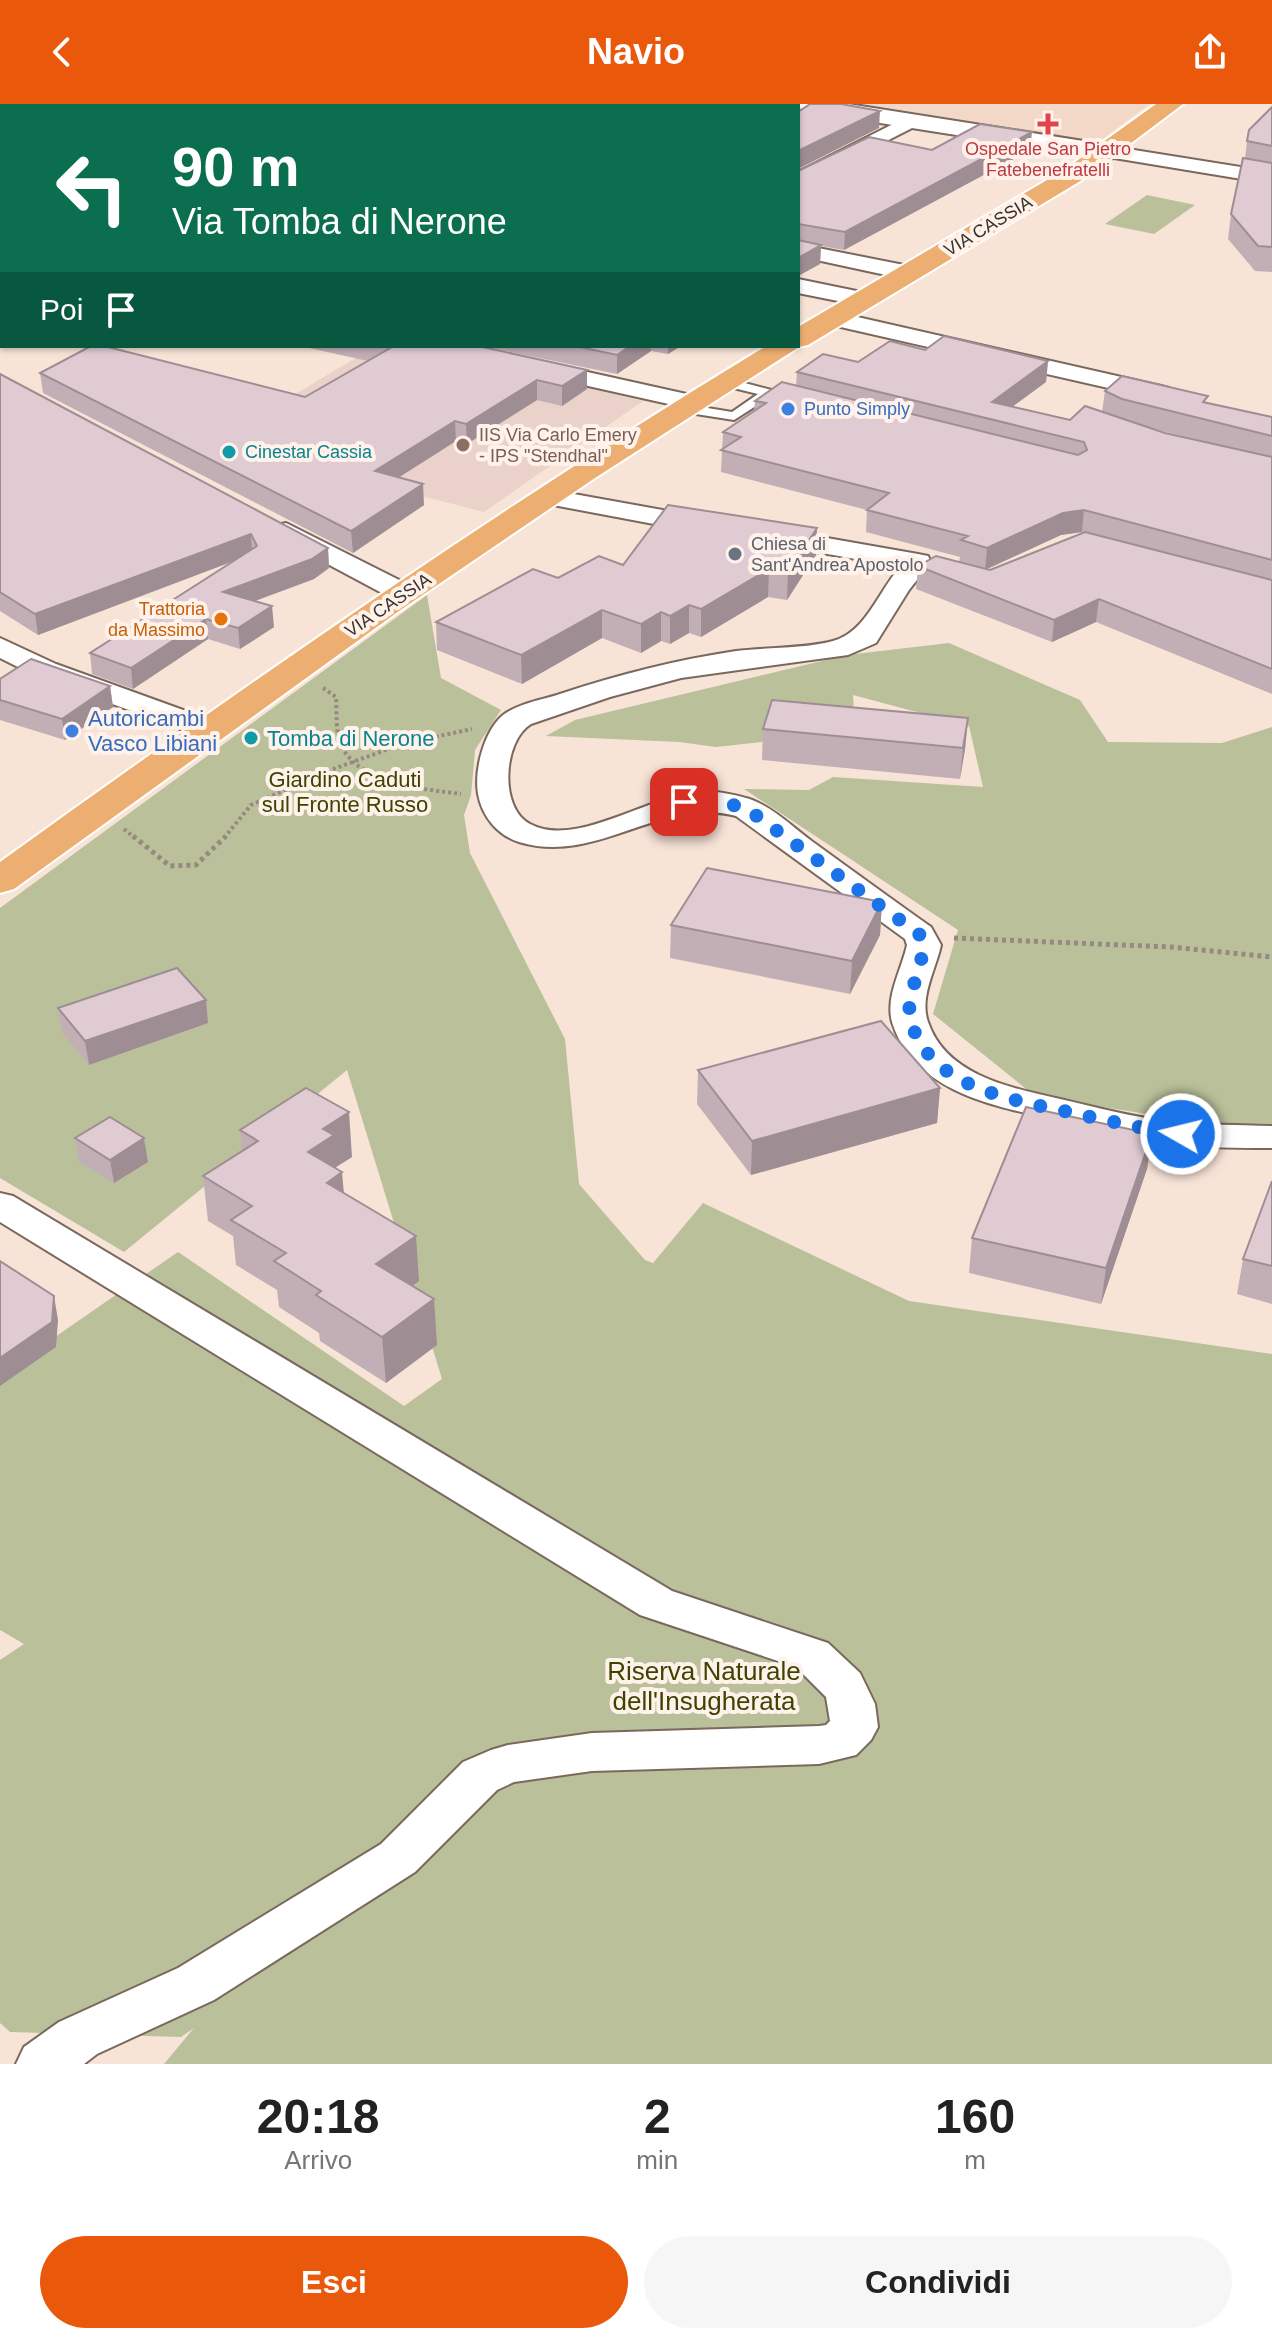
<!DOCTYPE html>
<html lang="it">
<style>
:root{--surface:#fff;--page:#f6f6f6;--text:#222;--muted:#767676;--accent:#ea580c}
body{margin:0;font-family:Arial,sans-serif;background:var(--page);color:var(--text);height:100vh;display:flex;flex-direction:column;font-size:30px;white-space:nowrap}
*{box-sizing:border-box;margin:0}
p{font-size:26px;color:var(--muted)}
.icon{flex:none;width:44px;height:44px;fill:none;stroke:currentColor;stroke-width:2;stroke-linecap:round;stroke-linejoin:round}
.map{position:relative;height:1960px;overflow:hidden}
.details{display:flex;flex-direction:column;background:var(--surface);flex:1}
.details>*{flex:none}
.top-card{position:absolute;left:0px;top:0px;width:800px;height:244px;box-shadow:0 2px 6px #0004;background:#0b6e4f;color:#fff;overflow:hidden}
.pin{position:absolute;display:grid;place-items:center;width:68px;height:68px;color:#fff;margin:-34px;border-radius:16px;box-shadow:0 4px 12px #0006}
.me{position:absolute;width:88px;margin:-44px;rotate:278deg;stroke-linejoin:round;filter:drop-shadow(0 0 6px #0008)}
.turn{display:flex;align-items:center;gap:28px;height:168px;padding:0 40px;font-size:36px}
.turn .icon{width:104px;height:104px;stroke-width:2.5}
.turn b{display:block;font-size:56px;line-height:68px}
.then{display:flex;align-items:center;height:76px;padding:0 40px;background:#0003;gap:16px;font-size:30px}
.eta{display:flex;justify-content:space-evenly;align-items:center;height:136px;text-align:center}
.eta b{font-size:48px;font-weight:600;line-height:56px}
.action{display:flex;gap:16px;margin-top:auto;padding:16px 40px}
.action a{flex:1;height:92px;border-radius:48px;background:var(--accent);color:#fff;font-size:32px;font-weight:600;line-height:92px;text-align:center}
.action a+a{background:var(--page);color:var(--text)}
header{display:flex;justify-content:space-between;align-items:center;height:104px;padding:0 40px;background:var(--accent);color:#fff;font-size:36px;font-weight:600}
.map>svg:first-child{display:block}
</style>
<header><svg class="icon" aria-label="back" viewBox="0 0 24 24"><path d="M15 5l-7 7 7 7"/></svg>Navio<svg class="icon" aria-label="share" viewBox="0 0 24 24"><path d="M12 15V3M7 8l5-5 5 5M5 13v7h14v-7"/></svg></header>
<div class="map">
<svg width="1272" height="1960" viewBox="0 0 1272 1960">
<rect width="100%" height="100%" fill="#f8e3d7"/>
<!-- built -->
<polygon fill="#f3d7c7" points="852,0 1149,0 1097,39"/>
<!-- education -->
<polygon fill="#ead1c9" points="376,242 409,242 643,297 484,408 310,363 287,295"/>
<!-- green -->
<g fill="#b9c09a">
<polygon points="1147,91 1195,101 1154,130 1105,120"/>
<polygon points="427,491 441,574 501,606 475,646 471,691 464,711 470,749 565,935 579,1080 645,1156 653,1159 703,1099 909,1197 1272,1250 1272,1960 164,1960 194,1924 181,1933 10,1928 0,1919 0,1556 24,1540 0,1526 0,1271 178,1148 404,1302 442,1275 347,966 124,1148 0,1074 0,804"/>
<polygon points="949,539 1080,596 1108,638 1222,639 1272,623 1272,1022 1215,1021 1035,992 933,910 958,826 744,685 809,686 833,673 983,683 969,622 853,591 855,628 716,643 679,638 546,632 575,616 847,551"/>
</g>
<g fill="none" stroke-linecap="round" stroke-linejoin="round">
<!-- service casing -->
<g stroke="#7a685d" stroke-width="4">
<polygon id="service" points="725,274 791,291 793,294 787,298 770,293 734,316 683,308 677,304 683,300 732,308 758,290 721,281 719,278"/>
</g>
<!-- minor casing -->
<g stroke="#7a685d" stroke-width="4">
<g id="minor">
<polygon points="911,11 918,13 921,17 918,21 798,82 798,68"/>
<polygon points="1109,42 1272,68 1272,80 1102,52 1099,48"/>
<polygon points="798,140 909,162 920,169 909,176 798,152"/>
<polygon points="798,175 871,190 874,195 863,202 798,189"/>
<polygon points="831,207 1161,282 1169,284 1173,289 1169,294 1161,296 823,219 820,214 823,209"/>
<polygon points="2,214 2,228 0,229 0,215"/>
<polygon points="538,257 700,293 703,298 700,303 691,305 530,269 526,264 530,259"/>
<polygon points="546,385 707,414 716,416 720,422 716,428 707,430 537,398 533,393 537,388"/>
<polygon points="286,419 415,484 419,490 415,496 405,498 395,496 277,433 273,427 277,421"/>
<path d="M770,424L918,450L928,452L931,458L909,486L876,539L848,551L681,574L610,593L531,620C503,637 499,704 530,720C581,747 659,681 717,688C730,690 748,693 759,699C778,708 795,725 813,738C852,766 891,795 931,823L941,841C936,865 919,893 928,918C946,972 1012,984 1060,995C1096,1003 1131,1013 1168,1017C1202,1021 1237,1021 1272,1022V1044C1238,1044 1203,1044 1169,1040C1130,1035 1093,1024 1056,1016C994,1002 914,988 892,918C885,892 902,865 907,841L905,835L736,712C660,692 597,762 519,738C497,731 482,712 478,690C474,666 484,627 503,611C519,599 542,596 560,590C617,571 676,556 736,547C767,543 803,545 833,537C866,528 878,488 900,463L761,438L757,432L761,426Z"/>
<polygon points="0,534 56,560 219,619 223,625 219,631 208,634 197,631 36,572 0,554"/>
<polygon points="0,1089 13,1092 672,1487 828,1539 860,1569 875,1600 878,1623 871,1636 856,1651 819,1660 592,1667 514,1678 497,1686 415,1768 214,1896 97,1950 84,1960 16,1960 24,1943 59,1918 178,1864 381,1740 463,1658 491,1646 508,1641 592,1629 819,1622 826,1621 830,1617 826,1593 796,1563 640,1511 0,1118"/>
</g>
</g>
<!-- tertiary casing -->
<g stroke="#7a685d" stroke-width="4">
<polygon id="tertiary" points="792,0 848,0 1109,41 1118,43 1121,48 1118,53 1109,55 804,7"/>
</g>
<!-- primary casing -->
<g stroke="#fff" stroke-width="4">
<path id="primary" d="M1156,0H1183L1082,76L808,241L799,243L595,374L399,507L14,785L0,789V758C250,578 502,402 766,242H798V223L1064,66Z"/>
</g>
<!-- path-far1 -->
<g stroke="#978980" stroke-width="4" stroke-dasharray="3 3" stroke-linecap="butt">
<path d="M323,584L336,593C337,609 335,629 342,643C361,680 424,685 461,690"/>
<polyline points="124,725 135,734"/>
<polyline points="224,734 251,701 328,667 402,640 472,625"/>
</g>
<!-- path -->
<g stroke="#978980" stroke-width="5" stroke-dasharray="4 4" stroke-linecap="butt">
<polyline points="133,732 170,762 196,761 226,732"/>
<polyline points="954,834 1171,843 1272,853"/>
</g>
<!-- service -->
<use href="#service" fill="#fff" fill-rule="evenodd"/>
<!-- minor -->
<use href="#minor" fill="#fff" fill-rule="evenodd"/>
<!-- tertiary -->
<use href="#tertiary" fill="#fff" fill-rule="evenodd"/>
<!-- primary -->
<use href="#primary" fill="#edaf71" fill-rule="evenodd"/>
</g>
<!-- wall -->
<g fill="#c2afb5" fill-rule="evenodd">
<polygon points="0,0 2,2 2,77 0,77"/>
<polygon points="672,0 734,0 730,2 684,2"/>
<polygon points="1272,3 1272,168 1255,167 1228,135 1231,110 1245,55 1247,37"/>
<polygon points="932,46 1030,46 844,146 821,142 820,160 798,172 798,67"/>
<polygon points="300,242 478,242 587,266 587,285 562,302 537,296 467,340 456,337 399,373 424,401 353,449 43,289 40,269 305,293 368,257"/>
<polygon points="482,242 681,242 668,250 651,247 617,270"/>
<path d="M925,246L1048,257L1046,278L1012,303L1070,316L1102,308L1105,287L1207,299L1272,313V590L1096,518L1052,538L916,485L918,462L959,458L960,453L866,428L867,406L721,368L723,328L754,307L755,297L796,282L797,268L858,258ZM1146,323L1228,343L1165,329ZM1082,428L1083,429L990,466L986,465L1061,431Z"/>
<polygon points="0,270 328,444 329,464 314,475 255,497 274,523 240,545 208,535 133,585 92,570 90,549 234,457 38,531 0,507"/>
<polygon points="817,424 816,451 787,496 768,493 701,533 689,529 670,540 661,537 641,549 602,534 522,580 437,546 436,518 558,474"/>
<polygon points="0,575 110,582 113,603 65,636 0,616"/>
<polygon points="968,614 965,645 960,675 762,656 763,625"/>
<polygon points="882,798 880,831 850,890 670,854 671,821"/>
<polygon points="58,904 208,919 89,961 62,928"/>
<polygon points="698,966 940,984 937,1019 751,1071 697,1000"/>
<polygon points="240,1026 352,1053 336,1063 344,1089 419,1177 412,1182 434,1195 437,1241 386,1279 320,1237 319,1229 279,1203 277,1186 236,1161 233,1132 208,1117 203,1072 242,1047"/>
<polygon points="1152,1030 1147,1065 1101,1200 969,1169 972,1134"/>
<polygon points="75,1034 148,1058 114,1079 79,1058"/>
<polygon points="1272,1077 1272,1200 1237,1190 1243,1155"/>
</g>
<!-- shaded-wall -->
<g fill="#9e8e94">
<polygon points="646,0 671,0 668,2 642,2"/>
<polygon points="720,0 734,0 730,2 720,2"/>
<polygon points="880,7 879,24 798,65 798,47"/>
<polygon points="1032,28 1030,46 844,146 845,128"/>
<polygon points="821,141 820,160 798,172 798,154"/>
<polygon points="2,194 2,213 0,214 0,195"/>
<polygon points="630,242 651,242 651,247 617,270 617,251"/>
<polygon points="668,242 681,242 668,250"/>
<polygon points="1048,257 1046,278 994,316 992,298"/>
<polygon points="587,266 587,285 562,302 562,282"/>
<polygon points="537,276 537,296 467,340 466,320"/>
<polygon points="455,317 456,337 376,388 375,367"/>
<polygon points="423,380 424,401 353,449 351,427"/>
<polygon points="1084,406 1082,428 1061,431 985,466 987,444 1063,409"/>
<polygon points="817,424 816,451 787,496 788,468"/>
<polygon points="251,430 252,450 38,531 35,510"/>
<polygon points="328,444 329,464 314,475 225,508 223,488"/>
<polygon points="769,465 768,493 701,533 701,505"/>
<polygon points="1099,495 1096,518 1052,538 1054,516"/>
<polygon points="689,501 689,529 670,540 670,512"/>
<polygon points="272,502 274,523 240,545 238,524"/>
<polygon points="602,506 602,534 522,580 521,551"/>
<polygon points="661,508 661,537 641,549 641,520"/>
<polygon points="206,515 208,535 133,585 131,564"/>
<polygon points="110,582 113,603 65,636 62,615"/>
<polygon points="968,614 965,645 960,675 963,644"/>
<polygon points="882,798 880,831 850,890 852,857"/>
<polygon points="206,896 208,919 89,961 85,937"/>
<polygon points="940,984 937,1019 751,1071 752,1037"/>
<polygon points="349,1008 352,1053 336,1063 337,1072 342,1068 346,1113 308,1048 323,1025"/>
<polygon points="1152,1030 1147,1065 1101,1200 1106,1164"/>
<polygon points="144,1034 148,1058 114,1079 110,1056"/>
<polygon points="416,1132 419,1177 379,1206 376,1160"/>
<polygon points="54,1192 58,1216 56,1243 0,1282 0,1254"/>
<polygon points="434,1195 437,1241 386,1279 382,1233"/>
</g>
<!-- building -->
<g fill="#e1cbd3" stroke="#9e8e94" stroke-width="2">
<polygon points="0,0 156,0 167,2 2,2 2,60 0,60"/>
<polygon points="389,0 646,0 642,2 385,2"/>
<polygon points="810,0 841,0 880,7 798,47 798,8"/>
<polygon points="1272,3 1272,42 1247,37 1249,26"/>
<polygon points="980,20 1032,28 845,128 798,120 798,67 869,33 932,46"/>
<polygon points="1243,54 1272,59 1272,143 1258,142 1231,110"/>
<polygon points="798,136 821,141 798,154"/>
<polygon points="2,155 2,194 0,195 0,156"/>
<polygon points="944,232 1048,257 992,298 1070,316 1085,302 1165,329 1272,353 1272,456 1084,406 1063,409 987,444 961,436 968,432 867,406 889,389 721,346 741,333 723,328 766,299 755,297 782,278 1078,351 1087,346 1084,338 797,268 823,250 858,258 890,237 925,246"/>
<polygon points="91,242 104,242 305,293 392,243 389,242 478,242 587,266 562,282 537,276 466,320 455,317 375,367 423,380 351,427 40,269"/>
<polygon points="575,242 630,242 617,251"/>
<polygon points="0,270 328,444 312,455 223,488 272,502 238,524 206,515 131,564 90,549 257,442 251,430 35,510 0,488"/>
<polygon points="1122,272 1208,292 1203,298 1272,313 1272,332 1122,295 1105,287"/>
<polygon points="668,401 817,424 788,468 769,465 701,505 689,501 670,512 661,508 641,520 602,506 521,551 436,518 533,465 558,474 599,452 623,461"/>
<polygon points="1085,428 1272,476 1272,565 1099,495 1054,516 918,462 936,452 990,466"/>
<polygon points="31,555 110,582 62,615 0,596 0,575"/>
<polygon points="772,596 968,614 963,644 763,625"/>
<polygon points="707,764 882,798 852,857 671,821"/>
<polygon points="177,864 206,896 85,937 58,904"/>
<polygon points="881,917 940,984 752,1037 698,966"/>
<polygon points="306,984 349,1008 323,1025 334,1031 308,1048 342,1068 327,1079 416,1132 376,1160 434,1195 382,1233 316,1191 321,1187 274,1157 286,1149 231,1116 252,1102 203,1072 258,1037 240,1026"/>
<polygon points="1026,1003 1152,1030 1106,1164 972,1134"/>
<polygon points="110,1013 144,1034 110,1056 75,1034"/>
<polygon points="1272,1077 1272,1162 1243,1155"/>
<polygon points="0,1157 54,1192 52,1218 0,1254"/>
</g>
<g fill="none" stroke-linecap="round" stroke-linejoin="round">
<!-- route -->
<path stroke="#1a73e8" stroke-width="14" stroke-dasharray="0 25.2" d="M684,698H723L747,705L919,830C933,851 902,889 911,918C931,985 1015,996 1073,1009C1109,1017 1144,1025 1181,1030"/>
</g>
<!-- markers -->
<path fill="#e0444e" stroke="#fff2eb" stroke-width="3" d="M1044 8h8v8h8v8h-8v8h-8v-8h-8v-8h8z"/>
<g fill="#3f7fe0" stroke="#fff2eb" stroke-width="3">
<circle cx="788" cy="305" r="8"/>
<circle cx="72" cy="627" r="8"/>
</g>
<circle fill="#8d6e63" stroke="#fff2eb" stroke-width="3" cx="463" cy="341" r="8"/>
<g fill="#0f9aa8" stroke="#fff2eb" stroke-width="3">
<circle cx="229" cy="348" r="8"/>
<circle cx="251" cy="634" r="8"/>
</g>
<circle fill="#6b7280" stroke="#fff2eb" stroke-width="3" cx="735" cy="450" r="8"/>
<circle fill="#e8710a" stroke="#fff2eb" stroke-width="3" cx="221" cy="515" r="8"/>
<g text-anchor="middle" dominant-baseline="central" stroke-width="8" stroke-linejoin="round" paint-order="stroke">
<!-- far-health labels -->
<g font-size="18" fill="#be3a42" stroke="#fff2eb">
<text x="1048" y="45">Ospedale San Pietro<tspan x="1048" dy="21">Fatebenefratelli</tspan></text>
</g>
<!-- far-street labels -->
<g font-size="18" fill="#3a322d" stroke="#fff2eb">
<text transform="translate(988 122) rotate(-31)">VIA CASSIA</text>
<text transform="translate(388 501) rotate(-34)">VIA CASSIA</text>
</g>
<!-- far-shop labels -->
<g font-size="18" fill="#366cbe" stroke="#fff2eb" text-anchor="start">
<text x="804" y="305">Punto Simply</text>
</g>
<!-- far-education labels -->
<g font-size="18" fill="#785e54" stroke="#fff2eb" text-anchor="start">
<text x="479" y="331">IIS Via Carlo Emery<tspan x="479" dy="21">- IPS "Stendhal"</tspan></text>
</g>
<!-- far-culture labels -->
<g font-size="18" fill="#0d838f" stroke="#fff2eb" text-anchor="start">
<text x="245" y="348">Cinestar Cassia</text>
</g>
<!-- far-worship labels -->
<g font-size="18" fill="#5b616d" stroke="#fff2eb" text-anchor="start">
<text x="751" y="440">Chiesa di<tspan x="751" dy="21">Sant'Andrea Apostolo</tspan></text>
</g>
<!-- far-food labels -->
<g font-size="18" fill="#c56008" stroke="#fff2eb" text-anchor="end">
<text x="205" y="505">Trattoria<tspan x="205" dy="21">da Massimo</tspan></text>
</g>
<!-- shop labels -->
<g font-size="22" fill="#366cbe" stroke="#fff2eb" text-anchor="start">
<text x="88" y="614">Autoricambi<tspan x="88" dy="25">Vasco Libiani</tspan></text>
</g>
<!-- culture labels -->
<g font-size="22" fill="#0d838f" stroke="#fff2eb" text-anchor="start">
<text x="267" y="634">Tomba di Nerone</text>
</g>
<!-- park labels -->
<g font-size="22" fill="#3e4400" stroke="#fff2eb">
<text x="345" y="675">Giardino Caduti<tspan x="345" dy="25">sul Fronte Russo</tspan></text>
</g>
<!-- near-park labels -->
<g font-size="26" fill="#3e4400" stroke="#fff2eb">
<text x="704" y="1567">Riserva Naturale<tspan x="704" dy="30">dell'Insugherata</tspan></text>
</g>
</g>
</svg>
<div class="pin" style="left:684px;top:698px;background:#d93025"><svg class="icon" aria-label="arrive" viewBox="0 0 24 24"><path d="M6 21V4h12l-3 4 3 4H6"/></svg></div>
<svg class="me" style="left:1181px;top:1030px" viewBox="-20 -20 40 40"><circle r="17" fill="#1a73e8" stroke="#fff" stroke-width="3"/><path d="M0-11L8 9 0 5-8 9z" fill="#fff"/></svg>
<div class="top-card">
<div class="turn"><svg class="icon" aria-label="left" viewBox="0 0 24 24"><path d="M17 20v-9H6M10 6l-5 5 5 5"/></svg><div><b>90 m</b>Via Tomba di Nerone</div></div>
<div class="then">Poi<svg class="icon" aria-label="arrive" viewBox="0 0 24 24"><path d="M6 21V4h12l-3 4 3 4H6"/></svg></div>
</div>
</div>
<section class="details">
<div class="eta">
<div><b>20:18</b><p>Arrivo</p></div>
<div><b>2</b><p>min</p></div>
<div><b>160</b><p>m</p></div>
</div>
<div class="action"><a>Esci</a><a>Condividi</a></div>
</section>
